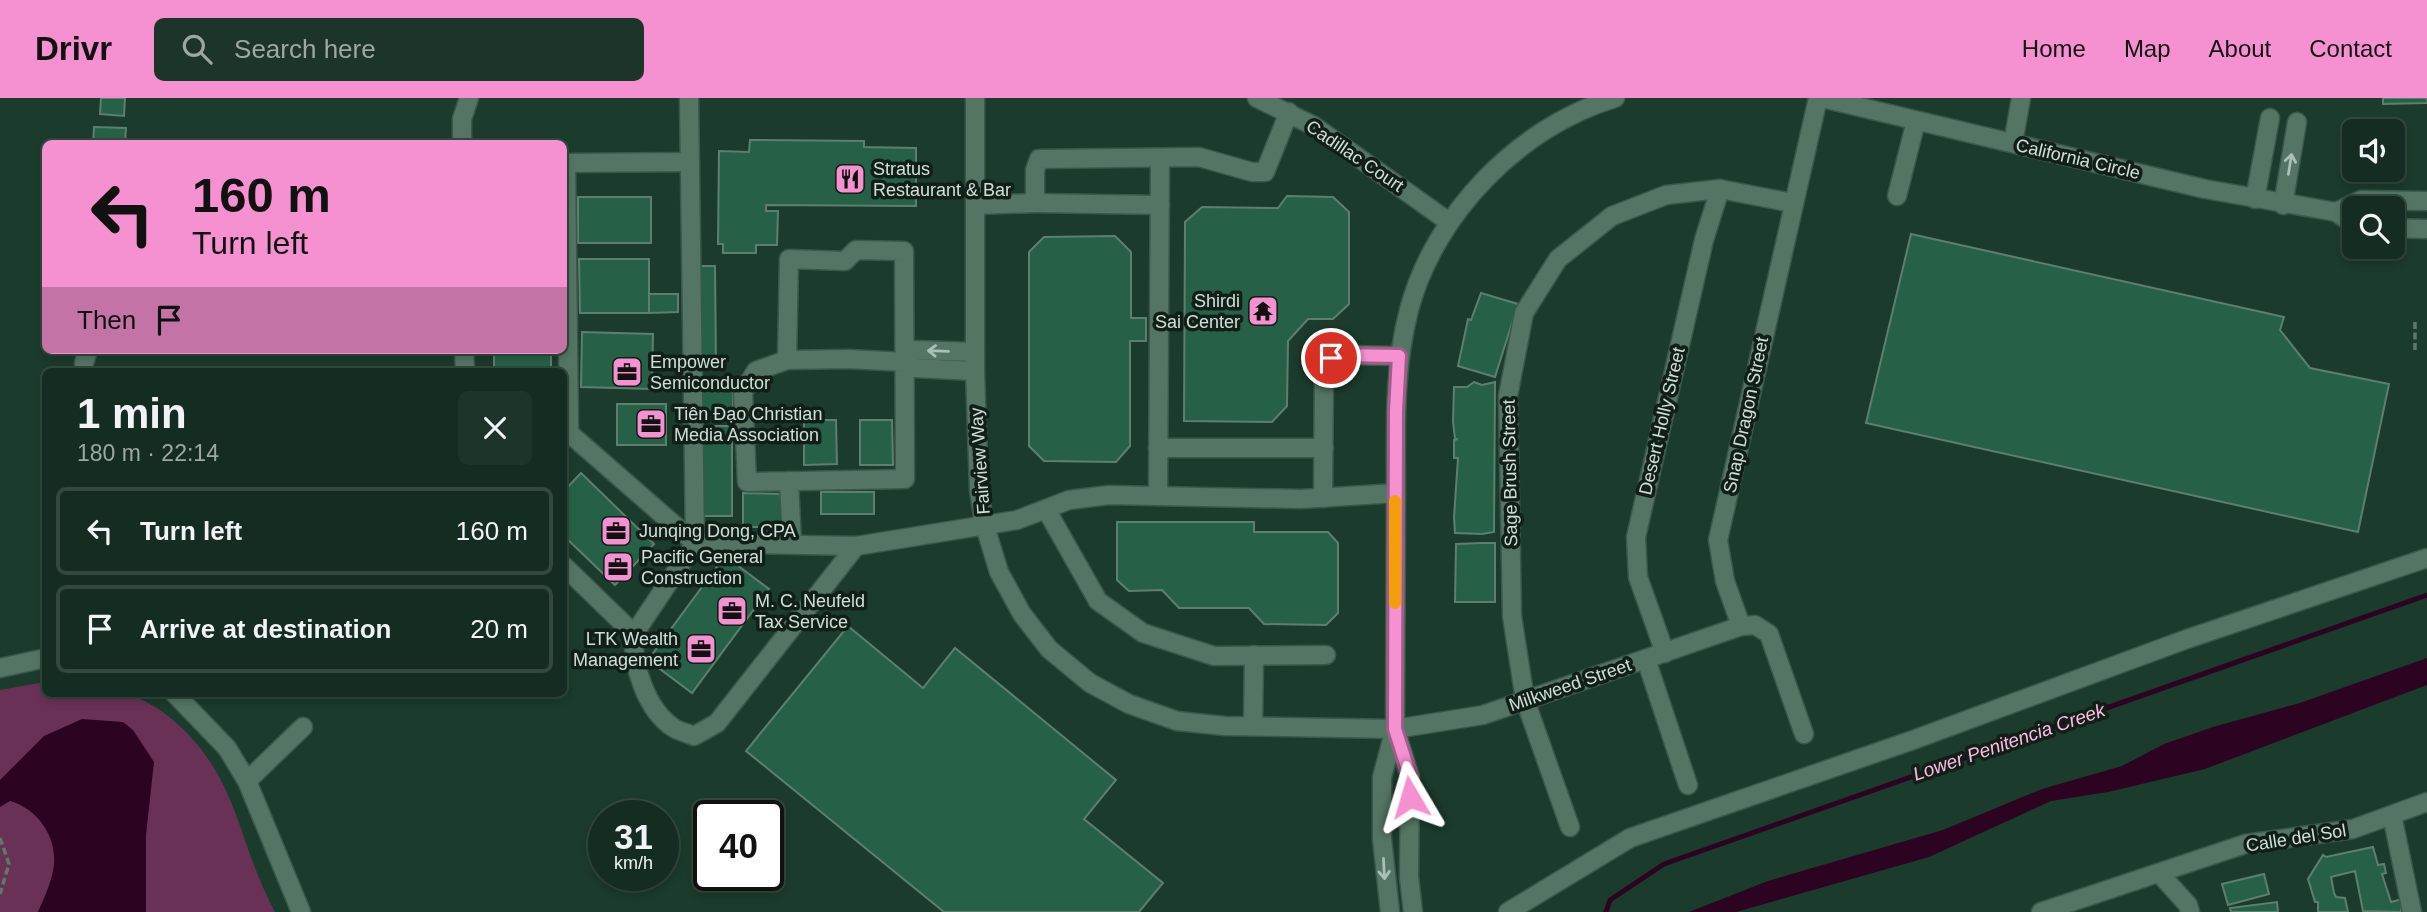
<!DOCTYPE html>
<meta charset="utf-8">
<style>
:root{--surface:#142c21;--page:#1d342a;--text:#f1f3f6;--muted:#9da7a5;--line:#33483f;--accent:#f590d1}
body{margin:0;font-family:Arial,sans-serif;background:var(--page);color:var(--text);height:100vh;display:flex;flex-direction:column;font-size:26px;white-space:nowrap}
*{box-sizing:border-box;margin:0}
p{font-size:23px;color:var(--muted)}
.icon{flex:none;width:38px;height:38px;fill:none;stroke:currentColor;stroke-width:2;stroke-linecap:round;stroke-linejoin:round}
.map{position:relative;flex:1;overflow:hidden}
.panel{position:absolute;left:42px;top:270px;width:525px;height:329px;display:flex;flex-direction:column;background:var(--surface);border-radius:10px;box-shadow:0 4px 10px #0003,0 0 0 2px var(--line)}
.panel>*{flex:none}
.guide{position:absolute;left:42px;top:42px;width:525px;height:214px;border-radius:10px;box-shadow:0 4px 10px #0003,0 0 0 2px var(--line);background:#f590d1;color:#111;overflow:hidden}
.buttons{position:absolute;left:2342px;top:21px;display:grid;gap:14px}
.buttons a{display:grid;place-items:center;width:63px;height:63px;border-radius:10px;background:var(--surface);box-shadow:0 4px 10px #0003,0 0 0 2px var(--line);font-size:35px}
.speed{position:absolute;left:588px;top:702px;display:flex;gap:14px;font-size:35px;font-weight:700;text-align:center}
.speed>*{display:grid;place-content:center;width:91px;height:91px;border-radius:50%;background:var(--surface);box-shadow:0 4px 10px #0003,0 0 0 2px var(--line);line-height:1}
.speed small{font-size:18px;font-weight:400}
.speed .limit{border:4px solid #111;border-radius:10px;background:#fff;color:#111}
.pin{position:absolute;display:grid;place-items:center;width:60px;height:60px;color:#fff;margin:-30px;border:4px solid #fff;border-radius:50%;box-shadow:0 2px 7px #0007}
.me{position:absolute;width:77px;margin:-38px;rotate:353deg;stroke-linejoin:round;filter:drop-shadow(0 0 5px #0008)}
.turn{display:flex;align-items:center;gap:24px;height:147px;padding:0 35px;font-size:32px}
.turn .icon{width:91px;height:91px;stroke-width:2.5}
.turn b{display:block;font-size:49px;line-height:60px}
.then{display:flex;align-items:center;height:66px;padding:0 35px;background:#0003;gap:14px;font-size:26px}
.round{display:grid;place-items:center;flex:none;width:74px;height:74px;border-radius:10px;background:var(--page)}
.summary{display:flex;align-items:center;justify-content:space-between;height:119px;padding:0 35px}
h1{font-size:42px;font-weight:700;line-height:52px}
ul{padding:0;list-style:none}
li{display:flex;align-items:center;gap:21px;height:88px;margin:0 14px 10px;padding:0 21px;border:4px solid var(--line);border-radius:10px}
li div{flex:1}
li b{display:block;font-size:26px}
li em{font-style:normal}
header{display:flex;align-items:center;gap:42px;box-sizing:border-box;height:98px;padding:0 35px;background:var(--accent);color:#111}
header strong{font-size:33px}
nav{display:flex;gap:38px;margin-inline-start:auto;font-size:24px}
.search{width:490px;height:63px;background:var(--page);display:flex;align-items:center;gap:18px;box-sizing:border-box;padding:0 24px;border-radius:10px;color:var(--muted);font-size:26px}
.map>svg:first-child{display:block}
</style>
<header>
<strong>Drivr</strong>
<div class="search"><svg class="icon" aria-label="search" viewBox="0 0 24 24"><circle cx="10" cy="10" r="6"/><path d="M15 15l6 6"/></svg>Search here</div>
<nav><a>Home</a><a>Map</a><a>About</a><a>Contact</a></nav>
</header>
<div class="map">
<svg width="2427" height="814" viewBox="0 0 2427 814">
<rect width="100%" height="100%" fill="#1b3b2c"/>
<!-- green -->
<path fill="#6a3157" d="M45,584L46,595C70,595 102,590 126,596C142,600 160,611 173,622C240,680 236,742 275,814H0V592Z"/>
<!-- water -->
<g fill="#2c0421">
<polygon points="2427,560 2427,587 2205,671 2108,694 2051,703 1929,759 1736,814 1689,814 1768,783 1943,732 2042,691 2122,668 2164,646 2213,629 2300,605"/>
<path d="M82,621L123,624L133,632L154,664L146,737V814H38C43,802 49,790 52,777C61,745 41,712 10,703L0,709V682L44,638Z"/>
</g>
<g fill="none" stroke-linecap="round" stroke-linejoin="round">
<!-- stream -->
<polyline stroke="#2c0421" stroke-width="5" points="1606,814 1610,802 1664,766 2427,497"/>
</g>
<!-- building -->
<g fill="#266147" stroke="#5e7f6e" stroke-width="2">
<polygon points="101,0 125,0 124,18 100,16"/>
<polygon points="2383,0 2427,0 2427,5 2383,6"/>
<polygon points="94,29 126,30 125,46 93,46"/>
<polygon points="750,42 864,43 864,49 916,50 916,108 766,107 766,113 778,113 777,147 756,147 756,155 723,155 723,146 718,146 719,53 749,54"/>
<polygon points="1287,98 1333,99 1349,114 1349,206 1333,221 1308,221 1288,243 1287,308 1272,324 1184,323 1185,124 1202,109 1278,110"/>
<rect x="578" y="99" width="73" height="46"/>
<polygon points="1911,136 2284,219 2280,232 2310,270 2389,286 2358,434 1866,325"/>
<polygon points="1115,138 1131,154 1131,220 1146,220 1146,243 1130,243 1130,348 1116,364 1044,363 1029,348 1029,154 1044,139"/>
<polygon points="579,161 649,161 649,215 580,215"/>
<polygon points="700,168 715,168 716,269 701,269"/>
<polygon points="1481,195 1518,206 1495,279 1458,268 1468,221 1471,222"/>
<polygon points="649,196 678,196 678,214 649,215"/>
<polygon points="582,234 653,236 652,291 581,289"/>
<rect x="494" y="255" width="57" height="18"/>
<rect x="700" y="282" width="33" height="36"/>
<polygon points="1474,284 1482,287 1495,284 1494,434 1482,436 1455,435 1454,419 1458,360 1454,360 1454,342 1458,341 1455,341 1453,324 1454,289 1467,289"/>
<rect x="617" y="306" width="49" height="41"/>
<polygon points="804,322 836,322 837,366 804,367"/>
<polygon points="860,322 892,322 893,367 860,367"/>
<rect x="700" y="328" width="32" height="90"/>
<polygon points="581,375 654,446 615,487 564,438 564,393"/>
<rect x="821" y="394" width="53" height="22"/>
<polygon points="743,395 785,396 784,429 743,429"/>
<polygon points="1117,424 1254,424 1254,434 1328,434 1338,445 1338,515 1326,527 1264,526 1249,510 1179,510 1162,492 1129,493 1117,482"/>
<polygon points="1481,445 1495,445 1495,504 1455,504 1456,446"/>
<polygon points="725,458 769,491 692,595 648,562"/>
<polygon points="848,528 923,590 955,550 1116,682 1084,721 1163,785 1139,814 944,814 746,653"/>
<polygon points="2373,749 2378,767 2384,766 2386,775 2382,776 2391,804 2402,801 2401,814 2363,813 2355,773 2331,779 2334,795 2336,799 2345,800 2348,814 2318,814 2318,804 2315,804 2308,781 2323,757 2326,759"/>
<polygon points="2264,776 2269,796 2228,807 2222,786"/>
<polygon points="2277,804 2278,814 2231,814 2230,810"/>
</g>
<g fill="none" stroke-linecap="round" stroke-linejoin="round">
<!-- minor casing -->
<g stroke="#3b574b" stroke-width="21">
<g id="minor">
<polyline points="975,0 975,273 979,392 984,425 999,474 1022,516 1049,551 1090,585 1129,606 1177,623 1225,628 1395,631 1483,617 1741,528 1755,527 1769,536 1804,636"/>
<polyline points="1257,0 1314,28 1449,124"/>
<polyline points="1822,0 2205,91 2336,114 2354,127"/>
<polyline points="2013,45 2021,0"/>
<polyline points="462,46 462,21 469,0"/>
<polyline points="564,65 690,64"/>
<polyline points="566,65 569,335 695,445 856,448 1017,422 1069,402 1109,397 1301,401 1396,395"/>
<polyline points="1897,98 1916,23"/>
<polyline points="2255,101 2270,20"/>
<polyline points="1035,105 1160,107"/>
<polyline points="976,107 1035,105 1035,72 1039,61 1199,59 1252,74 1265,74 1289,14"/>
<polyline points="2283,107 2297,24"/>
<polyline points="2336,114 2361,102 2427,103"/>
<polyline points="2392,130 2427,131"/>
<polyline points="464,252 465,273"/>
<polyline points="787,262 789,161 845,163 856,152 904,153 905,381 747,384 743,294 756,273 787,262 848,261 905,264 914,270 975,273"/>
<polyline points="905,264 914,252 975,254"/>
<polyline points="84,265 88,252"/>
<polyline points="1158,350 1324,350"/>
<polyline points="789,383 792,446"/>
<polyline points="1158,398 1160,60"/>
<polyline points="1323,400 1324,266 1341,257 1399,258"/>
<polyline points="1046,411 1098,503 1143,535 1214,558 1326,557"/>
<polyline points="564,468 634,536 695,445 689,0"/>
<polyline points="1741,528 1725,483 1718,442 1818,0"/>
<path d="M634,536C632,567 646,612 674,630C680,634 688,635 694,638L717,625L856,448"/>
<polyline points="1665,555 1638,479 1636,439 1704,142 1720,91"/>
<polyline points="1646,561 1688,687"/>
<polyline points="0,570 46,560"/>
<polyline points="174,595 227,650 247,683 301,814"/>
<polyline points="1253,628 1254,557"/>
<polyline points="1395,631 1410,679 1409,779 1413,814"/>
<polyline points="247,683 303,629"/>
<polyline points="2392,717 2412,814"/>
<polyline points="1570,729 1525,602 1512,518 1508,298 1524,215 1558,161 1612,118 1666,97 1720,91 1792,105"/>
<polyline points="2160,776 2188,807 2190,814"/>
<path d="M1390,814L1382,741V679L1395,631C1395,553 1395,475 1396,397C1396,335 1393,273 1409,212C1434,116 1520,28 1615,0"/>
<polyline points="1508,814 1630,740 1913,642 2187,541 2427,460"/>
<polyline points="2041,814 2245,746 2353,731 2427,704"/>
</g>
</g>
<!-- path -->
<g stroke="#5e796c" stroke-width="3.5" stroke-dasharray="7 3.5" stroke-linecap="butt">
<polyline points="2415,224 2415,255"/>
<polyline points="0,740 9,766 0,796"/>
</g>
<!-- minor -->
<use href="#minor" stroke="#547564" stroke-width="18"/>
</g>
<!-- one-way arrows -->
<defs><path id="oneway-shaft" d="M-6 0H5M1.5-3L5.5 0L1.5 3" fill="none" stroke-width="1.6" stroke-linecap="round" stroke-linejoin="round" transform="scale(1.75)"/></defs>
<g stroke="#a9c0b4">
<use href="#oneway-shaft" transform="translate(2290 66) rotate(-81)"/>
<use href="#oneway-shaft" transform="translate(938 253) rotate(-178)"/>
<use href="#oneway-shaft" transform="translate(1384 771) rotate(87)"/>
</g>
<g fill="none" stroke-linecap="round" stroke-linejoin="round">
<!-- route casing -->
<g stroke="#9f5e88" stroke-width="18">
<polyline id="route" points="1331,260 1341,257 1399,258 1396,313 1395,631 1410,678 1410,699"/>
</g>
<!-- route -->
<use href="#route" stroke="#f590d1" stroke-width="12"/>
<!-- slow -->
<polyline stroke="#f59e0b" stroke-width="12" points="1395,505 1395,403"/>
</g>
<!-- icons -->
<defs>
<g id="restaurant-square" transform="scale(1.575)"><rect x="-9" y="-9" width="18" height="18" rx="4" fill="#f590d1" stroke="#111f18"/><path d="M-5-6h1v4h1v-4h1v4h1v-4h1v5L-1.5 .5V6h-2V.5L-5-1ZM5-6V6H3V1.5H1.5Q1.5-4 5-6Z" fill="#111"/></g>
<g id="temple-square" transform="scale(1.575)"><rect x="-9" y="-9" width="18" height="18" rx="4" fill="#f590d1" stroke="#111f18"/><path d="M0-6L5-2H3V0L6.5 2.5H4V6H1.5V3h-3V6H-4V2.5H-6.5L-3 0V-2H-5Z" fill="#111"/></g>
<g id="office-square" transform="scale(1.575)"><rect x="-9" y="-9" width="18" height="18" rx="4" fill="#f590d1" stroke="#111f18"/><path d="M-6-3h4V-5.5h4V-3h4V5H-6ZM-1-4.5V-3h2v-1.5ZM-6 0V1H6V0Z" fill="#111"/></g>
</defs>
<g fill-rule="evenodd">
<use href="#restaurant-square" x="850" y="81"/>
<use href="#temple-square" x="1263" y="213"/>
<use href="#office-square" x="627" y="274"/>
<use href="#office-square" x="651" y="326"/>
<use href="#office-square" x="616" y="433"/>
<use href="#office-square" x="618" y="469"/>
<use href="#office-square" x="732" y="513"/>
<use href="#office-square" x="701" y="551"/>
</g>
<g text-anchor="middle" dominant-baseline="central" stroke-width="7" stroke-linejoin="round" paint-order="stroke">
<!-- street labels -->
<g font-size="18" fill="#cee0d6" stroke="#111f18">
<text transform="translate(1355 58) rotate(34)">Cadillac Court</text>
<text transform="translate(2078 61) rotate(13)">California Circle</text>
<text transform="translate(1746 317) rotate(-78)">Snap Dragon Street</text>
<text transform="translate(1662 323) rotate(-77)">Desert Holly Street</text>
<text transform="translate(980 363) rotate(-94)">Fairview Way</text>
<text transform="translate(1510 375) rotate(-91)">Sage Brush Street</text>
<text transform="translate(1570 587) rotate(-19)">Milkweed Street</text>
<text transform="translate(2296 740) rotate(-9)">Calle del Sol</text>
</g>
<!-- poi labels -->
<g font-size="18" fill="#cee0d6" stroke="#111f18" text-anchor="start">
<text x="873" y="71">Stratus<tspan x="873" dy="21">Restaurant &amp; Bar</tspan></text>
<text x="1240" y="203" text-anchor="end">Shirdi<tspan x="1240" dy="21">Sai Center</tspan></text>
<text x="650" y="264">Empower<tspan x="650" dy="21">Semiconductor</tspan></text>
<text x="674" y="316">Tiên Đạo Christian<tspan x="674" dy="21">Media Association</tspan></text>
<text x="639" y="433">Junqing Dong, CPA</text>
<text x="641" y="459">Pacific General<tspan x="641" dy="21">Construction</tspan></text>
<text x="755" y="503">M. C. Neufeld<tspan x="755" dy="21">Tax Service</tspan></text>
<text x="678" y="541" text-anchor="end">LTK Wealth<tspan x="678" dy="21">Management</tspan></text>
</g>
<!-- water labels -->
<g font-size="19" font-style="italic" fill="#ffbbe4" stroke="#111f18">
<text transform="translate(2009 644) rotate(-19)">Lower Penitencia Creek</text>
</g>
</g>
</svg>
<div class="buttons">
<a><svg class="icon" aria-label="sound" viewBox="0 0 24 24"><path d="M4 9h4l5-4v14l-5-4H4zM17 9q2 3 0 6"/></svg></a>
<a><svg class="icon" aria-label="search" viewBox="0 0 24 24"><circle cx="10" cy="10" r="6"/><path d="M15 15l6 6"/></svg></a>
</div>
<div class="speed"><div>31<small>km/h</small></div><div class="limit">40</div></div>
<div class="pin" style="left:1331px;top:260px;background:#d93025"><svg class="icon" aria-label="arrive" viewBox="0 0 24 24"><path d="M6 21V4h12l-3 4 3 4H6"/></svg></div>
<svg class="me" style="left:1410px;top:699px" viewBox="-20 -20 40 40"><path d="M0-17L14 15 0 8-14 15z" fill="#f590d1" stroke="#fff" stroke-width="4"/></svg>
<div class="guide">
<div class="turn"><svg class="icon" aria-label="left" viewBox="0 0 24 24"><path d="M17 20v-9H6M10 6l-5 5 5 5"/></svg><div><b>160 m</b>Turn left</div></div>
<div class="then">Then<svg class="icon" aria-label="arrive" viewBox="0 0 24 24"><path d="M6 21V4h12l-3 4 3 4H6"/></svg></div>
</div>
<section class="panel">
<div class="summary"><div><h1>1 min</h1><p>180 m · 22:14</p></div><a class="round"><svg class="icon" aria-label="close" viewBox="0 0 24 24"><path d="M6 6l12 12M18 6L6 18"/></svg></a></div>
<ul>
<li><svg class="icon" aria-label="left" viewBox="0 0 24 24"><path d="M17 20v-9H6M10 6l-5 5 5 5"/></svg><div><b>Turn left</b></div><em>160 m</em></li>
<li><svg class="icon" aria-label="arrive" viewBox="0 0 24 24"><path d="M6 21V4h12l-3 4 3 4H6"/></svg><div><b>Arrive at destination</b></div><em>20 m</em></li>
</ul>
</section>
</div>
